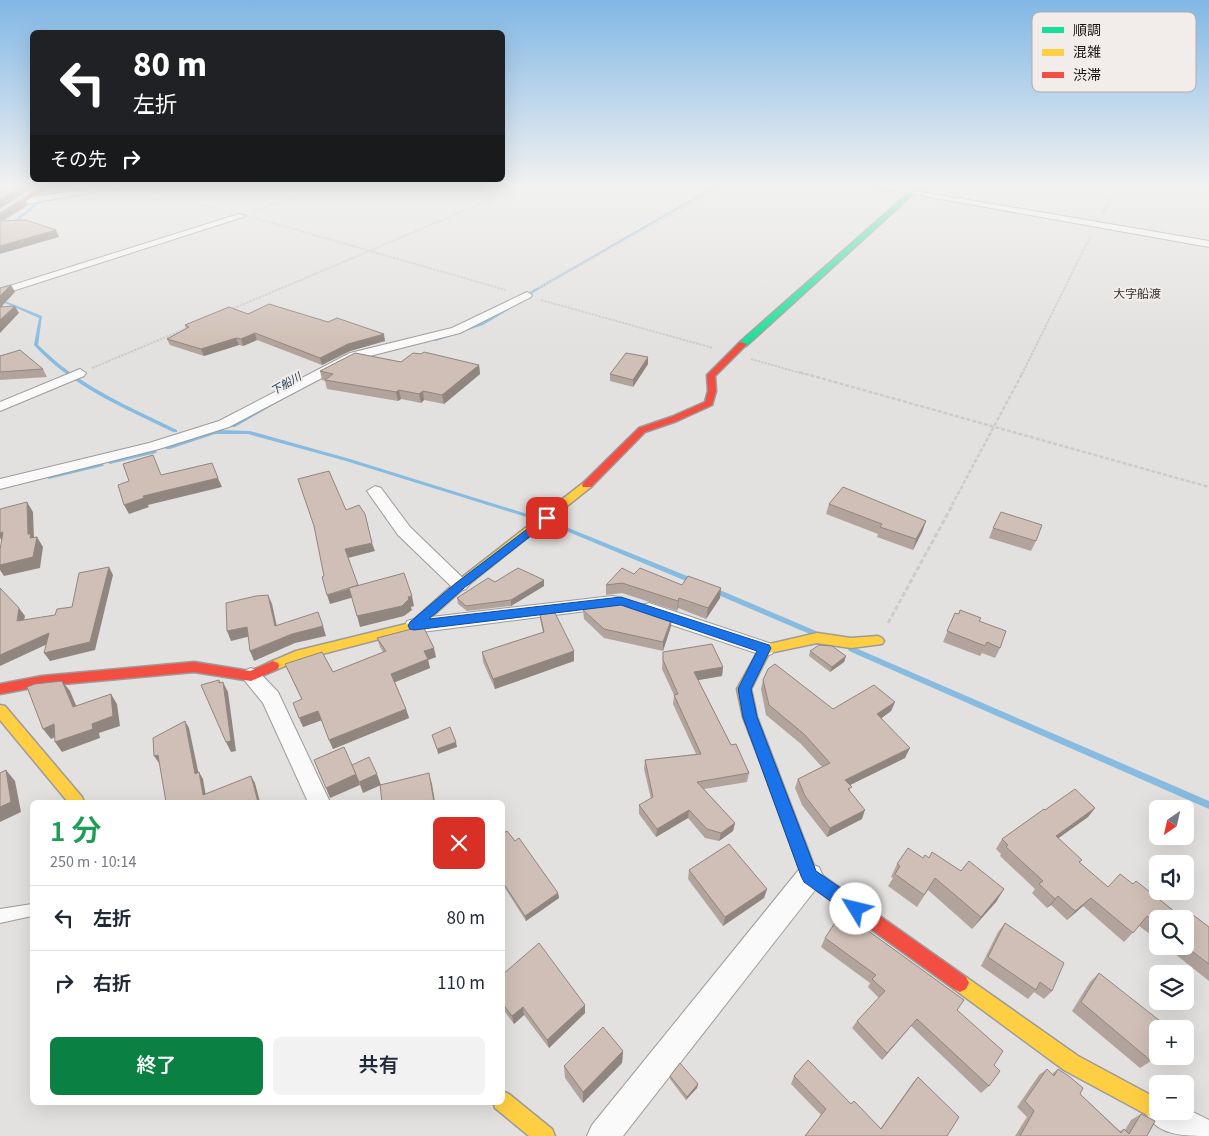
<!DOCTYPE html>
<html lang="ja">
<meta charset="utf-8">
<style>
:root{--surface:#fff;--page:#f2f2f3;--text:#1f2937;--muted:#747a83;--line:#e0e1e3;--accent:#0b8043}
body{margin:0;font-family:"Source Sans 3","Noto Sans JP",sans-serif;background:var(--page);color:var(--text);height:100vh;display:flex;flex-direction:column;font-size:19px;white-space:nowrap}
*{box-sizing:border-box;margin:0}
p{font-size:16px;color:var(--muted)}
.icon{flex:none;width:28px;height:28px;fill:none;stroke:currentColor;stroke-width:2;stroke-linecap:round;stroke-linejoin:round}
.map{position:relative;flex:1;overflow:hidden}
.side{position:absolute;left:30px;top:800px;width:475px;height:305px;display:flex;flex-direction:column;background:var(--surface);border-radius:8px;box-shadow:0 5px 20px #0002}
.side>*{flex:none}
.hud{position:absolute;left:30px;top:30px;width:475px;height:152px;border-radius:8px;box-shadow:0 5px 20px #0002;background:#202124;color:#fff;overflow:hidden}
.needle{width:32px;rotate:214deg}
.buttons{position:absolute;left:1149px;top:800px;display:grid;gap:10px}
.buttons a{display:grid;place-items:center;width:45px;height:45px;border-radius:8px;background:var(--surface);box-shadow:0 5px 20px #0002;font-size:25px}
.pin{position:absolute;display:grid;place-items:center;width:42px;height:42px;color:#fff;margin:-21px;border-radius:10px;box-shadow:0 2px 8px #0006}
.me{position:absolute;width:55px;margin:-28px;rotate:306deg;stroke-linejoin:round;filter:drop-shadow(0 0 4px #0008)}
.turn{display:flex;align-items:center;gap:18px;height:105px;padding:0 20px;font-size:22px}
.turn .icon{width:65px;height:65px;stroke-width:2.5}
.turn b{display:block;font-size:35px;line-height:42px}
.then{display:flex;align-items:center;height:48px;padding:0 20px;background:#0003;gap:10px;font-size:19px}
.round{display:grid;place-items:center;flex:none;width:52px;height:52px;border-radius:8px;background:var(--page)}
.overview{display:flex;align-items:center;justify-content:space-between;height:85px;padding:0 20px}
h1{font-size:30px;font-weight:600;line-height:38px;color:#1e9e55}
.primary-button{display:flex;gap:10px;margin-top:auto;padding:10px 20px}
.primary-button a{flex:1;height:58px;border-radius:8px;background:var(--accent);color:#fff;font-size:20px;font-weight:600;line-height:58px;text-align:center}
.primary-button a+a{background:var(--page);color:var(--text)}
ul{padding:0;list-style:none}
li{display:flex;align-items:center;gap:15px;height:65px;padding:0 20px;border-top:1px solid var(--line)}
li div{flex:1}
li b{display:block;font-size:19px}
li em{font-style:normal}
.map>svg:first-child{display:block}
</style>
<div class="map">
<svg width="1209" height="1136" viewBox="0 0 1209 1136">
<rect width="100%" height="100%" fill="#e3e1df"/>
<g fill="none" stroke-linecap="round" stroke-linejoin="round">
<!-- stream -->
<g fill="#87bbe0" fill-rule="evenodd">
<polygon points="130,185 137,185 41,202 0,235 0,232 39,200"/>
<polygon points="716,185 719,185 531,294 528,293"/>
<polygon points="858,185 865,185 1119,230 1117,231"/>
<path d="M0,299L42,316L38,345C48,354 57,363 67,370C101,395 140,412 177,430V432H173C124,408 71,386 34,345L39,318L0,301Z"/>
<polygon points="517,302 520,303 483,325 436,341 433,340 481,323"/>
<polygon points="274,401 276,401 278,402 235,427 231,427 231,426"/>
<polygon points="217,429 219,430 250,431 350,459 556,523 697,580 698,582 697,584 693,584 552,525 346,461 248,434 215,434 170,449 166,449 165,448"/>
<polygon points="154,450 157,452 156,453 110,464 107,462 110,460"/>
<polygon points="101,463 104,465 103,466 49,479 46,477 47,476"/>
<polygon points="711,588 715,588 816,631 817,633 816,635 812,635 711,592 710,590"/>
<polygon points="851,646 1209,801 1209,809 849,651 848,649 849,647"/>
</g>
<!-- lane casing -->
<g stroke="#9d9b9a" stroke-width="2">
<polygon id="lane" points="32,904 32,916 0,923 0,909"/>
</g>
<!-- street casing -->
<g stroke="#9d9b9a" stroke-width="2">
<g id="street">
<polygon points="115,185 136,185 25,204 21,201 25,198"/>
<polygon points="862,185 881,185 1209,241 1209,247"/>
<polygon points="239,214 246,216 0,295 0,289"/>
<polygon points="527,292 532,295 531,297 460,333 358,359 229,427 159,449 0,489 0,479 149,443 219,421 350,353 452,328"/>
<polygon points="80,369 86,373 84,376 0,411 0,402"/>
<polygon points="375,486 381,488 410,527 466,581 469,585 466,589 460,591 454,589 398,535 367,491"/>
<polygon points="612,596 618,597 621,602 618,607 414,633 407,631 405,626 407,621 414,619"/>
<polygon points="649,603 772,644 775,649 772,654 765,656 642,615 640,610 642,605"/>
<polygon points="251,668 258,671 278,692 330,802 308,802 263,703 241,676 244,671"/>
<polygon points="810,864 819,867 823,876 819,885 623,1136 587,1136 592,1125 801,867"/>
<path d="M1158,1097V1111H1185V1108L1209,1120V1136C1184,1136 1156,1136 1145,1111L1149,1100Z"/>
</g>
</g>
<!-- fast casing -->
<g stroke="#9d9b9a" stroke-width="3">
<polygon id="fast" points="911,191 913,194 746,346 740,346 740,342"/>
</g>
<!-- slow casing -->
<g stroke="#9d9b9a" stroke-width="3">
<g id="slow">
<polygon points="587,482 592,485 591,487 464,588 418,629 299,660 273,671 268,669 267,666 268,663 296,651 410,623 456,582 583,483"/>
<polygon points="817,633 851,638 878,636 882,638 884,641 882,644 851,648 817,643 769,653 751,689 757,717 777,769 775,773 770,775 765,773 763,769 743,717 737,689 761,646"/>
<polygon points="0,705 5,706 82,797 84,802 68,802 0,720"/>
<polygon points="960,974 966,977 1078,1056 1158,1099 1158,1111 1167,1111 1165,1117 1158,1120 1151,1117 1064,1070 954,989 951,983 954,977"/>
<polygon points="502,1091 509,1094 552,1129 555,1136 529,1136 495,1108 493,1102 502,1102"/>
</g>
</g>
<!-- jam casing -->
<g stroke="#9d9b9a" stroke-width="3">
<g id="jam">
<polygon points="45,185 51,185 0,218 0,214"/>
<polygon points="740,342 747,344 715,376 716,391 712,405 677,421 645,432 591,487 583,487 582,485 583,483 639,428 671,417 705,402 708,391 707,375"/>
<polygon points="273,661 278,663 279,666 278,669 251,681 194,672 42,686 0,694 0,684 42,676 194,662 250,671"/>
<polygon points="770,763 775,765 777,769 816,871 966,977 969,983 966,989 960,992 954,989 804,881 763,769 765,765"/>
</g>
</g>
<!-- path-far2 -->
<g stroke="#cccccb" stroke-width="2" stroke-dasharray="2.5 1" stroke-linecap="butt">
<polyline points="144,189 217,209"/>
<polyline points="254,211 331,185"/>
<polyline points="1102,214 1119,185"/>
<polyline points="255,218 506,290"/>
<polyline points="539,288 724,185"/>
<polyline points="541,300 713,348"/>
<polyline points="230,310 525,185"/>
<polyline points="751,359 804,374"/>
<polyline points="92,368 190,327"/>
<polyline points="1022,374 1091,235"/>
</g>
<!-- path-far1 -->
<g stroke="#cccccb" stroke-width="2.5" stroke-dasharray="4 2" stroke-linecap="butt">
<polyline points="799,372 1209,487"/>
<polyline points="952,505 1023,372"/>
</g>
<!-- path -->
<polyline stroke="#cccccb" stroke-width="3" stroke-dasharray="5 2.5" stroke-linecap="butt" points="888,623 953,504"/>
<!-- lane -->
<use href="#lane" fill="#fbfafa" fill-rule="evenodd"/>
<!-- street -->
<use href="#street" fill="#fbfafa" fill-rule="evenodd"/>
<!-- fast -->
<use href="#fast" fill="#16e098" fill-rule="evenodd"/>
<!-- slow -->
<use href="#slow" fill="#ffcf43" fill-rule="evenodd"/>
<!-- jam -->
<use href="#jam" fill="#f24e42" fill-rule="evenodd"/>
</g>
<!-- wall -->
<g fill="#b2a49d">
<polygon points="248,314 385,341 350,351 322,365 257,340 243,346 239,345 204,356 170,345 167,339 186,329 185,325"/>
<polygon points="0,356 43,369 47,377 0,380"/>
<polygon points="401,362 479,365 480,374 444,404 424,400 421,403 401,399 398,401 327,389 325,381 322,380 320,371"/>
<polygon points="648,364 633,387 610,381 610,374"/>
<polygon points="829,504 926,521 922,532 913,550 877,537 878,534 826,514"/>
<polygon points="993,528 1036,541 1031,551 989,538"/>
<polygon points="634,574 682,585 720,598 706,619 678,608 677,611 622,593 606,595 606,585"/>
<polygon points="544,580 544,586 511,606 467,611 458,604 457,598 495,582"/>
<polygon points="539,609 574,651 574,661 495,689 483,662 482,652 543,633 540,619"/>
<polygon points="583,610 671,626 663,651 604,638 584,619"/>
<polygon points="955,613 979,621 1000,648 995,658 982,653 980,656 943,642"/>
<polygon points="377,638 436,657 428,660 430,668 395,682 406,709 409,718 333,749 322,720 303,727 302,700 285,664 333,672 383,652 380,647"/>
<polygon points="810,651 846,656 844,662 830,672 809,656"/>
<polygon points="663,652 723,667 722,676 698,680 731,745 749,773 747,782 704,789 735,823 733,831 719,841 705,838 688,818 656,837 639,814 639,805 651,799 644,769 645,760 696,754 673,704 674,695 662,669"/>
<polygon points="763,680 833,709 895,702 891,711 881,718 905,758 850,785 850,791 862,819 827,837 802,805 795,788 798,779 822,767 801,744 766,715 761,689"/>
<polygon points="1095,808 1088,817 1058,838 1080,863 1108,887 1133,884 1183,918 1189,912 1209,927 1209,981 1165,946 1185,946 1158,919 1158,940 1139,926 1124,942 1083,906 1067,920 1051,905 1047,908 1032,893 1035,889 1000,856 1001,854 996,849 1002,839 1045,810"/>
<polygon points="502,834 515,841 558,893 559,898 526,921 503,885"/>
<polygon points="923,858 929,858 1004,889 996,902 972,929 928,890 917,907 888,886 893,878 891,877 897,864"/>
<polygon points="689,870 767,889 764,898 723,926 688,879"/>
<polygon points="1005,923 1052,991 1044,999 1034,992 1028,999 981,966 998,932"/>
<polygon points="825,938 957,1010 994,1065 989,1086 981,1093 911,1026 882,1060 852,1028 857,1021 879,998 868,987 870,983 821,947"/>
<polygon points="1099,973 1151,1061 1140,1068 1072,1011 1090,982"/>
<polygon points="502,975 585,1013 549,1048 524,1015 514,1024 502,1008"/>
<polygon points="623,1051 622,1063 583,1103 565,1078 564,1066"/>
<polygon points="1047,1069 1052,1074 1058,1069 1080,1094 1120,1131 1124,1129 1125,1130 1131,1120 1141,1114 1147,1136 1015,1136 1027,1117 1017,1107 1039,1075"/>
<polygon points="670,1076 698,1084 697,1088 686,1100 670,1079"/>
<polygon points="794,1076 851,1104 880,1129 912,1084 918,1077 947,1136 805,1136 821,1115 791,1084"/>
</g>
<!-- shaded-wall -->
<g fill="#91867f">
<polygon points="24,185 37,185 0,209 0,200"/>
<polygon points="25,199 28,205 0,223 0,215"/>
<polygon points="56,230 59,237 0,254 0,246"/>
<polygon points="11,285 15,292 2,306 4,309 0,313 0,295"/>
<polygon points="15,306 19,313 0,333 0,320"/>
<polygon points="255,333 257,340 243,346 241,339"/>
<polygon points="384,334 385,341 350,351 322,365 320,358 348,344"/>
<polygon points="236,338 239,345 204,356 201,349"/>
<polygon points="648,357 648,364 633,387 633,380"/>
<polygon points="479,365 480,374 444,404 442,395"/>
<polygon points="399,390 401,399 398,401 396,392"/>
<polygon points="423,391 424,400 421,403 419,394"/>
<polygon points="218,478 222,487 148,505 149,507 129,514 124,505 143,496"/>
<polygon points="27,502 33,512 34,539 37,537 43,547 40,568 4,576 0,570 0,565"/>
<polygon points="926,521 922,532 913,550 916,539"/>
<polygon points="3,532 4,544 0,538 0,533"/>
<polygon points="372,543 375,551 348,558 345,549"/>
<polygon points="109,567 113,575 95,650 50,661 44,653"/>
<polygon points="544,580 544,586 511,606 511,600"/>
<polygon points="358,586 361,595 330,604 327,595"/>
<polygon points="721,588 720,598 706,619 708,608"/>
<polygon points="268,595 272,604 279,636 275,626"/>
<polygon points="412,596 414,606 411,607 412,610 404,616 360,627 357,616"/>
<polygon points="679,598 678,608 677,611 678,601"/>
<polygon points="19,608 25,616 22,630 17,621"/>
<polygon points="672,618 671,626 663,651 663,642"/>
<polygon points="323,626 326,636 295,643 254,661 250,651 292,634"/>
<polygon points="247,627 251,636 231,641 227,631"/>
<polygon points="49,633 54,641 0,666 0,655"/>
<polygon points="434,648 436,657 428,660 430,668 393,683 391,674 424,651"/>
<polygon points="574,651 574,661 495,689 493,679"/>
<polygon points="846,656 844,662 830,672 832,667"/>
<polygon points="723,667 722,676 693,681 694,672"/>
<polygon points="219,680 224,689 223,682 228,692 236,751 231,752 226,742"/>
<polygon points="62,681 70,691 81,717 73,707"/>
<polygon points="111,694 117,704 120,726 99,733 100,738 62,752 55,742 92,724"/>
<polygon points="895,702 891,711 874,724 877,714"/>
<polygon points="406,709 409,718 333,749 329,740"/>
<polygon points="318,711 322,720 303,727 299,718"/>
<polygon points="185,721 189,728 200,780 195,774"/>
<polygon points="54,724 62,734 51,739 43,729"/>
<polygon points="456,742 457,747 438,754 437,749"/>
<polygon points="910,748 905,758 842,789 845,780"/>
<polygon points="158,755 163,762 159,763 154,756"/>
<polygon points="6,770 15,781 21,812 0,822 0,807"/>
<polygon points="199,772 203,779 207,802 203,795"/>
<polygon points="429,773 432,784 435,802 434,802"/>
<polygon points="356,774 360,785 330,798 326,788"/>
<polygon points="377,774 381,785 363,793 359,782"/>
<polygon points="251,776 255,783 260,802 258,802"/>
<polygon points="1095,808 1088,817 1049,845 1056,836"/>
<polygon points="689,810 688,818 656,837 657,829"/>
<polygon points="865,810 862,819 827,837 830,828"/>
<polygon points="735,823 733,831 719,841 721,833"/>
<polygon points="767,889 764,898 723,926 725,917"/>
<polygon points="1004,889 996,902 972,929 981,917"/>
<polygon points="558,893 559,898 526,921 525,916"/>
<polygon points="1058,896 1051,905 1047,908 1055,899"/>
<polygon points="1091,898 1083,906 1067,920 1075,911"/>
<polygon points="585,1005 585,1013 549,1048 547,1040"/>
<polygon points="523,1007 524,1015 514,1024 512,1016"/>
<polygon points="917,1019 911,1026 882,1060 887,1053"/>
<polygon points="623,1051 622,1063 583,1103 583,1092"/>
<polygon points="698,1084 697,1088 686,1100 687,1097"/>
</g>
<!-- building -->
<g fill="#cfbfb6" stroke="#91867f">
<polygon points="0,185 24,185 0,200"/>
<polygon points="25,199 0,215 0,213"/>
<polygon points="26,220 56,230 0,246 0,221"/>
<polygon points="11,285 0,296 0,288"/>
<polygon points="269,304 328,322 337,318 384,334 348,344 320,358 255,333 241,339 236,338 201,349 167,339 189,327 185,325 229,307 248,314"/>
<polygon points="15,306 0,320 0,307"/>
<polygon points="20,350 43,369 0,372 0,356"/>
<polygon points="424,352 479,365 442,395 423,391 419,394 399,390 396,392 325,380 333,374 320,371 355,353 401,362 413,353 421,354"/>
<polygon points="626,353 648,357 633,380 610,374"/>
<polygon points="153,455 161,475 212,463 218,478 143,496 144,498 124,505 118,485 129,481 123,464"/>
<polygon points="329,471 346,510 359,505 365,514 372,543 345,549 358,585 327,595 322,577 324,576 314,526 298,479"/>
<polygon points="843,487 926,521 916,539 880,527 882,524 829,504"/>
<polygon points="27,502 28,534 31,534 30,538 37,537 33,557 0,565 0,550 3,532 0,533 0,509"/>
<polygon points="1001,512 1042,525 1036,541 993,528"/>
<polygon points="109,567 90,642 44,653 49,633 0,655 0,588 19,608 17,621 55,615 57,609 72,607 79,573"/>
<polygon points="518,568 544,580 511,600 466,606 457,598 488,578 495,582"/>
<polygon points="622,568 634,574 640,568 682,585 688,576 721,588 708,608 679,598 678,601 622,583 606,585"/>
<polygon points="404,573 412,596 408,597 409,599 402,606 357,616 349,588"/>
<polygon points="268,595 275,626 318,612 323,626 292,634 250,651 247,627 227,631 226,603 256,596"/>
<polygon points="620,600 672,618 663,642 604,629 583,610 589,604"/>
<polygon points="552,607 574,651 493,679 482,652 544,632 539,609"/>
<polygon points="960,610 981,618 979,621 1006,631 1000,648 987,642 985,646 947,631 955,613 959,614"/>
<polygon points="423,626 434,648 424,651 428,659 391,674 406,709 329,740 318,711 299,718 293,703 302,699 285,664 322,652 333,672 386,651 377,638"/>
<polygon points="712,644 723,667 694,672 731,745 736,744 749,773 697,782 735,823 721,833 707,829 689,810 657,829 639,805 653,797 645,760 701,754 674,695 678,694 663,660 663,652"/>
<polygon points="819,645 832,646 846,656 832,667 810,651"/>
<polygon points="775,664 833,709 874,685 895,702 877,714 910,748 845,780 852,787 848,789 865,810 830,828 805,796 798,779 830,763 804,734 769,705 763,680 768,669"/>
<polygon points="219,680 219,683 223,682 231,741 226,742 201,685"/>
<polygon points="62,681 73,707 111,694 113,716 92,724 93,729 55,742 54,724 43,729 27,687 35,684"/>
<polygon points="185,721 195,774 199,772 203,795 251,776 258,802 166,802 158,755 154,756 153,738"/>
<polygon points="450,727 456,742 437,749 432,735"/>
<polygon points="344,747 356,774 326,788 314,760"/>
<polygon points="369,757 377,774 359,782 352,765"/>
<polygon points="6,770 11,802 0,807 0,773"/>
<polygon points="429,773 434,802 382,802 380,785"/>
<polygon points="1075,789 1095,808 1056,836 1082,860 1079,862 1108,887 1120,874 1133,884 1136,881 1184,919 1158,919 1158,924 1147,916 1133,933 1091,898 1075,911 1058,896 1055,899 1039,884 1043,881 1006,847 1008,845 1002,839 1044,809 1045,810"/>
<polygon points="507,831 515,841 519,838 558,893 525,916 502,881 502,834"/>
<polygon points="729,844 767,889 725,917 689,870"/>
<polygon points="908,848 923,858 925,855 929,858 932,852 961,871 969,861 1004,889 981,917 935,878 924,895 895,874 900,866 897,864"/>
<polygon points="842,912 964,1000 957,1010 1003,1051 994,1065 1000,1071 989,1086 917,1019 887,1053 857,1021 885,991 872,979 876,975 825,938"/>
<polygon points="1189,912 1209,927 1209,964 1185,946 1185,919 1184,919"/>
<polygon points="1005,923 1064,963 1052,991 1040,982 1036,990 988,957"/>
<polygon points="539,943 585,1005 547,1040 523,1007 512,1016 502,1003 502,975"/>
<polygon points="1099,973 1169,1028 1158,1029 1158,1050 1151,1061 1081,1002"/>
<polygon points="603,1027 623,1051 583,1092 564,1066"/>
<polygon points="808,1060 851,1104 854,1101 881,1129 918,1077 959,1117 947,1136 805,1136 826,1109 794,1076"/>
<polygon points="680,1063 698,1084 687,1097 670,1076"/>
<polygon points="1047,1069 1054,1076 1058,1069 1070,1077 1083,1088 1080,1094 1121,1133 1124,1129 1129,1134 1141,1114 1155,1121 1147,1136 1020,1136 1034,1111 1025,1101"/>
</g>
<!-- sky -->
<linearGradient id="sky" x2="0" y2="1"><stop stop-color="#81b7e5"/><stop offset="0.54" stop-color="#f2f2f1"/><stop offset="1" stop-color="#f2f2f1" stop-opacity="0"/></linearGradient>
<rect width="1209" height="344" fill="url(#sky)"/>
<!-- route -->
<polygon fill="#1a73e8" stroke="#114b97" points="547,514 553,518 551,520 464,588 429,619 621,597 769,645 771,648 751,689 757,717 816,871 862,903 864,909 862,915 856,917 850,915 804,882 801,876 743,717 738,689 757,651 621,605 414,630 410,629 408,626 410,622 456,583"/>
<g text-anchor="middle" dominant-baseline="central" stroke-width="4" stroke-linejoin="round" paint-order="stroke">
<!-- far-water labels -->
<g font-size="11" font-style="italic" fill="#1a3a51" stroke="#f2edea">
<text transform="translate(286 384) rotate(-30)">下船川</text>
</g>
<!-- far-quarter labels -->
<g font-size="12" fill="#35312f" stroke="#f2edea">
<text x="1137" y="294">大字船渡</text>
</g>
</g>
<!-- legend -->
<rect x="1032" y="12" width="164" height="80" rx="8" fill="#f2edea" stroke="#b0acaa" stroke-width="1"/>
<rect x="1042" y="27" width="22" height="6" fill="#16e098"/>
<rect x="1042" y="49" width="22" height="7" fill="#ffcf43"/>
<rect x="1042" y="72" width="22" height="6" fill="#f24e42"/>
<g font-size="14" fill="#161413">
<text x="1073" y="35">順調</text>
<text x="1073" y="57">混雑</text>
<text x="1073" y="80">渋滞</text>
</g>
</svg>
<div class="buttons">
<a><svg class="needle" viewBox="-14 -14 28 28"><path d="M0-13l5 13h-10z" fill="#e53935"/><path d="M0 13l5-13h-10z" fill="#747a83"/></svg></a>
<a><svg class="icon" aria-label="sound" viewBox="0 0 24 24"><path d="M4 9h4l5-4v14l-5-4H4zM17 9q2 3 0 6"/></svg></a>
<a><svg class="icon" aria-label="search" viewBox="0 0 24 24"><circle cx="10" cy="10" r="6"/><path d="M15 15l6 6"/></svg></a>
<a><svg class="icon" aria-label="layers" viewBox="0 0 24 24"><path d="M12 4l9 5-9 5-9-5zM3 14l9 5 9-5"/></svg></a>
<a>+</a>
<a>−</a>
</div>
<div class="pin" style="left:547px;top:518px;background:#d93025"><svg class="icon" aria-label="arrive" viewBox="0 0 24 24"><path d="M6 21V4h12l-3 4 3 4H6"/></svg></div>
<svg class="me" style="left:856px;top:909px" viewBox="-20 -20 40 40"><circle r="19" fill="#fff"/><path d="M0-13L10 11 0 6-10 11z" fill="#1a73e8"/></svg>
<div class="hud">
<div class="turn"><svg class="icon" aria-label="left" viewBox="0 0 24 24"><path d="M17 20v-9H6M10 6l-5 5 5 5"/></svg><div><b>80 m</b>左折</div></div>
<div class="then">その先<svg class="icon" aria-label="right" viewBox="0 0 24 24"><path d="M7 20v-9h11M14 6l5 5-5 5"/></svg></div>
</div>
<section class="side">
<div class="overview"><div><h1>1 分</h1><p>250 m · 10:14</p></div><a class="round" style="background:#d93025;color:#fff"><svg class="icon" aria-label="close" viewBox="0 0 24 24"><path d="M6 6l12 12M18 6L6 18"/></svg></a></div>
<ul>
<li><svg class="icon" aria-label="left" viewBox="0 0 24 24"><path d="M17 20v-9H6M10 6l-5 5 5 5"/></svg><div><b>左折</b></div><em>80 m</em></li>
<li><svg class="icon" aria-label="right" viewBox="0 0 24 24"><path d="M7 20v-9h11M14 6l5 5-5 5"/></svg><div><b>右折</b></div><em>110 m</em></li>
</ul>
<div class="primary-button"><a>終了</a><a>共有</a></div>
</section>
</div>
